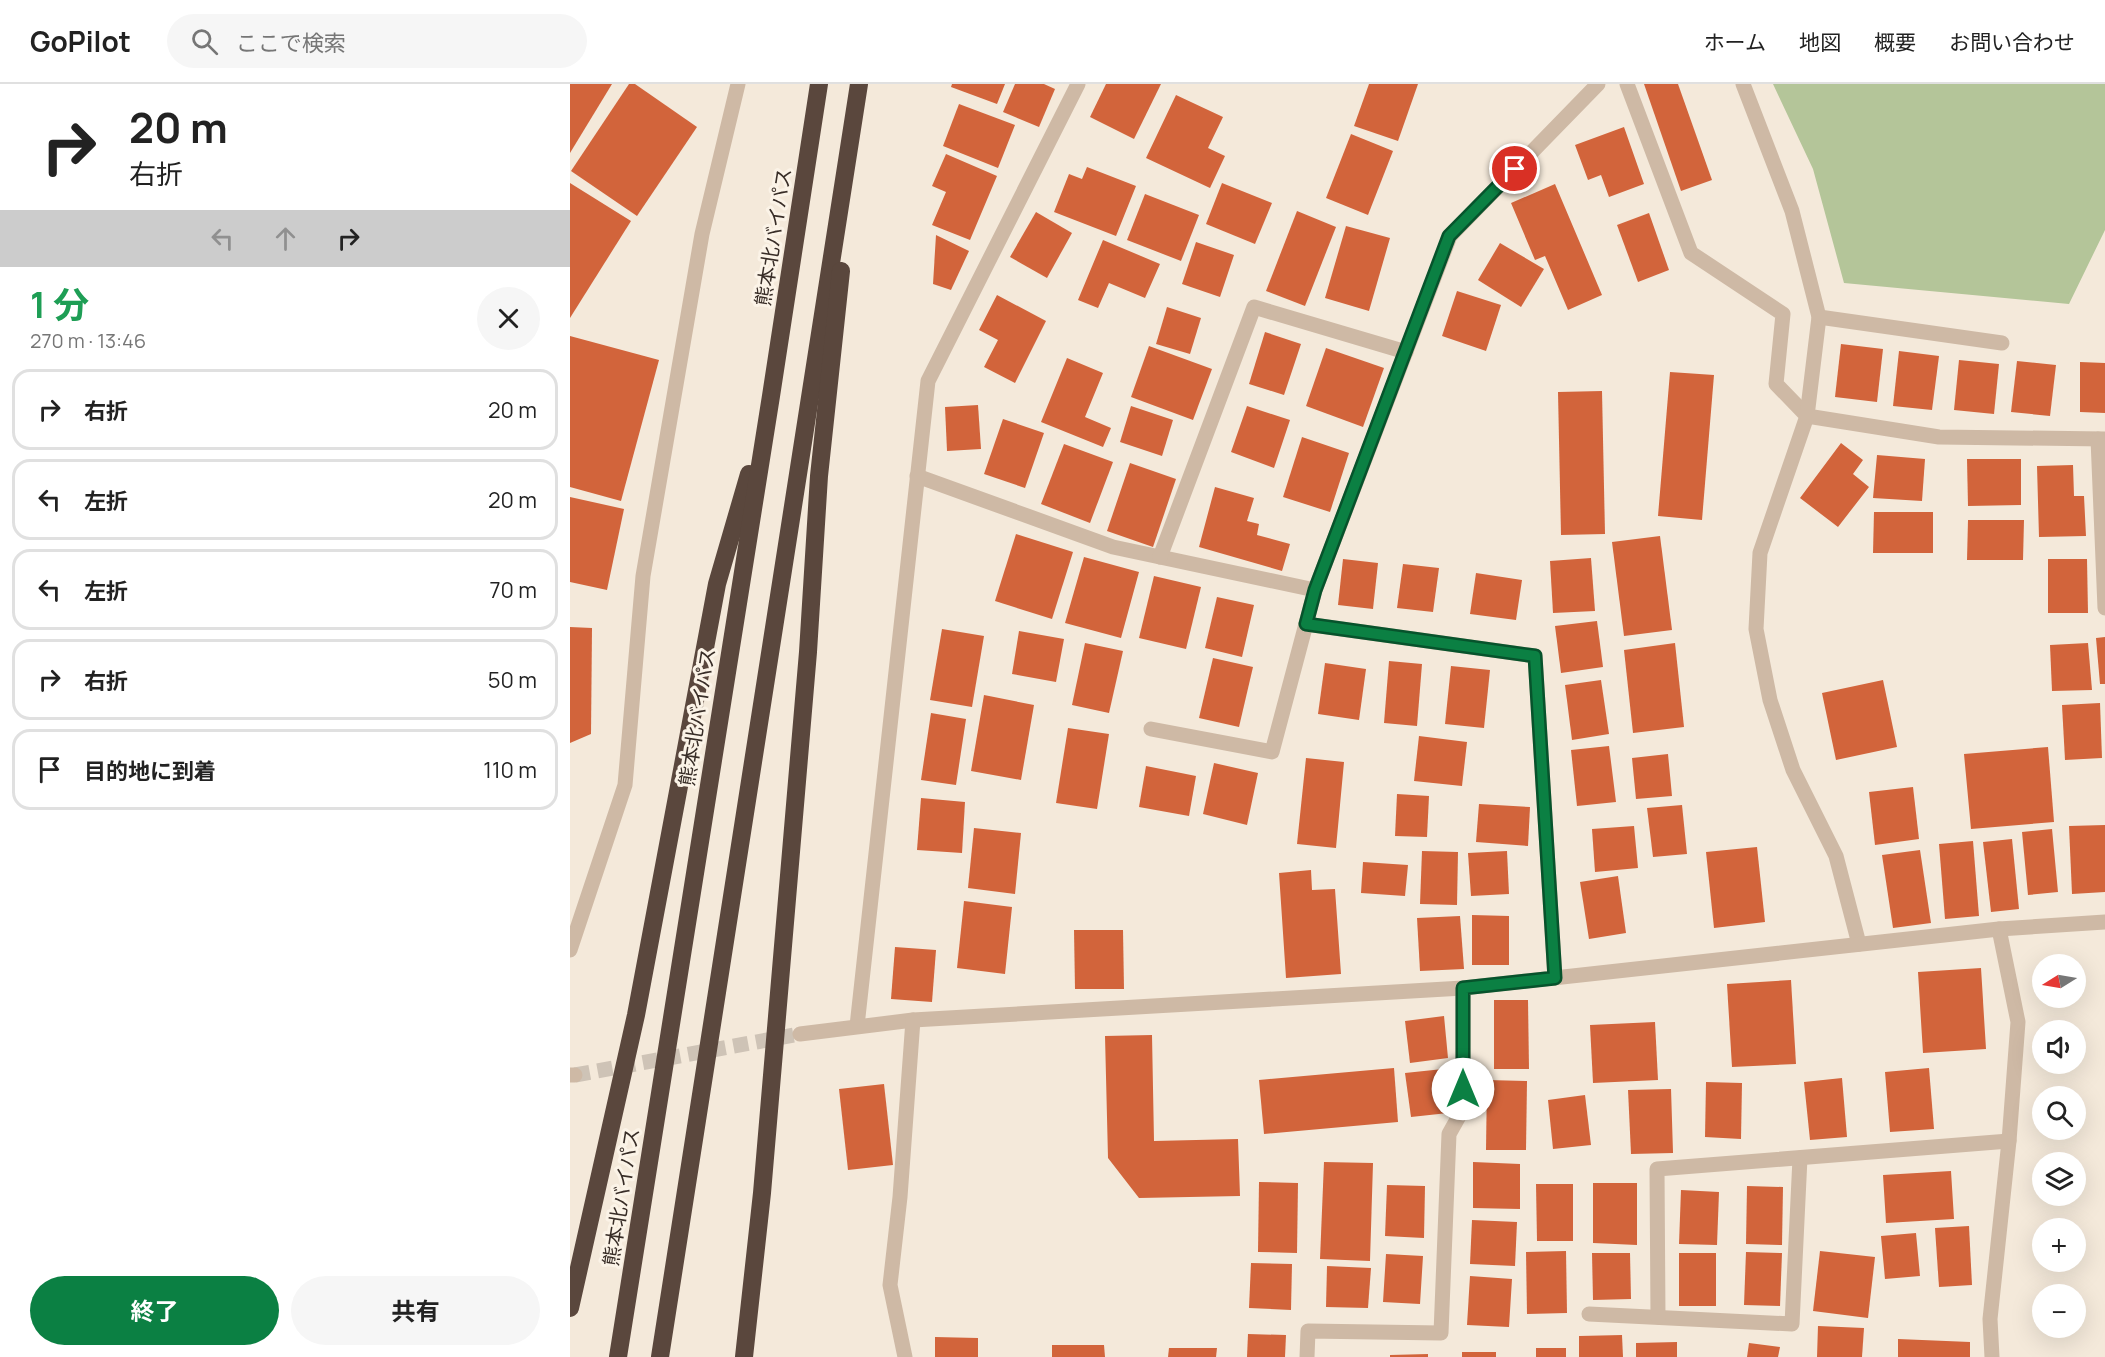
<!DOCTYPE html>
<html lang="ja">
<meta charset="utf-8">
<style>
:root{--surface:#fff;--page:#f6f6f6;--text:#222;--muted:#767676;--line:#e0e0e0;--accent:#0b8043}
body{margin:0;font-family:Manrope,"Noto Sans JP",sans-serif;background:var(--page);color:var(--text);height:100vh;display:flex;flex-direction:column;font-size:22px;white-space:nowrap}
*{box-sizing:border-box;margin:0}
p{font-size:20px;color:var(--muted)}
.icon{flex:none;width:33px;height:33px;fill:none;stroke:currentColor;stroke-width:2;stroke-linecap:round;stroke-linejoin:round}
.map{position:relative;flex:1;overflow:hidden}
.details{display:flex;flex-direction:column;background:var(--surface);width:570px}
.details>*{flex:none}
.guide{background:#fff;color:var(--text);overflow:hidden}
.needle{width:39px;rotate:259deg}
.controls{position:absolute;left:1462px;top:870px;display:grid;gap:12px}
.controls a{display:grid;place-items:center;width:54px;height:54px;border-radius:50%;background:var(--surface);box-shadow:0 6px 24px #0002;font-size:30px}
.pin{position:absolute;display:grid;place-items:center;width:51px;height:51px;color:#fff;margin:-26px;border:3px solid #fff;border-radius:50%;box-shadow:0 2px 6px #0007}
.me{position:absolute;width:66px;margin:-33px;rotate:0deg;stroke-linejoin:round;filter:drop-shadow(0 0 4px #0008)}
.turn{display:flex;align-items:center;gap:21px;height:126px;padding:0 30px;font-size:27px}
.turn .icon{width:78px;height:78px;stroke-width:2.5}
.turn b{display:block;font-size:42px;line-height:51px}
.lanes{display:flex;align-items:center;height:57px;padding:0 30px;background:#0003;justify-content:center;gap:30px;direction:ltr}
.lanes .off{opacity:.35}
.round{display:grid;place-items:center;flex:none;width:63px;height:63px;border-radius:32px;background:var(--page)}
.headline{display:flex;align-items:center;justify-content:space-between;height:102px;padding:0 30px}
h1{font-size:36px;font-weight:700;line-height:45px;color:#1e9e55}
.cta{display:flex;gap:12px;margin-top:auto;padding:12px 30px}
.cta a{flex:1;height:69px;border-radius:36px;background:var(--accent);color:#fff;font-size:24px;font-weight:700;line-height:69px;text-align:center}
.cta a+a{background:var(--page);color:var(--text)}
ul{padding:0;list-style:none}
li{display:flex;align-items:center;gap:18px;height:81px;margin:0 12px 9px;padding:0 18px;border:3px solid var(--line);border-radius:18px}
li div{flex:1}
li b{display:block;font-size:22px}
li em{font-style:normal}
header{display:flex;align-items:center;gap:36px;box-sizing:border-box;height:84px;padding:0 30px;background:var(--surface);border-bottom:2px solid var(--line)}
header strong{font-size:28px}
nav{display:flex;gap:33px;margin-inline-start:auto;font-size:21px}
.search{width:420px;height:54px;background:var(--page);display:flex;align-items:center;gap:15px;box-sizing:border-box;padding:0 21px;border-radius:33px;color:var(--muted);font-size:22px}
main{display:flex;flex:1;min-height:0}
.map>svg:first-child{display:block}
</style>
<header>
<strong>GoPilot</strong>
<div class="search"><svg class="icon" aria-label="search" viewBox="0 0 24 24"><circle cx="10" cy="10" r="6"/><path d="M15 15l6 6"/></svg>ここで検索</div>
<nav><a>ホーム</a><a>地図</a><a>概要</a><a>お問い合わせ</a></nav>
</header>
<main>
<section class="details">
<div class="guide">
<div class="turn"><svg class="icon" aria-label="right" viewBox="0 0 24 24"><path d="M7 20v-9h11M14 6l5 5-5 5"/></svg><div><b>20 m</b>右折</div></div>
<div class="lanes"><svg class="icon off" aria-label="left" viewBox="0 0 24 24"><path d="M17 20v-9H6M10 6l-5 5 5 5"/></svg><svg class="icon off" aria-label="ahead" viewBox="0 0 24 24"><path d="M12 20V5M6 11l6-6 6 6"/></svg><svg class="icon" aria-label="right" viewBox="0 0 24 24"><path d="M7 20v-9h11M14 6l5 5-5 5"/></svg></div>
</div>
<div class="headline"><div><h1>1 分</h1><p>270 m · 13:46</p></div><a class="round"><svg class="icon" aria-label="close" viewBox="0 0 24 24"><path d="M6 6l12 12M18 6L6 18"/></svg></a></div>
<ul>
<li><svg class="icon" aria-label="right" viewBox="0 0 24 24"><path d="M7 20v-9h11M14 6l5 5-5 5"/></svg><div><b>右折</b></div><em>20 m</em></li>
<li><svg class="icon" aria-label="left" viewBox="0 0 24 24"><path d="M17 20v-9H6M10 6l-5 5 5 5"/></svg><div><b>左折</b></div><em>20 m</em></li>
<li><svg class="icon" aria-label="left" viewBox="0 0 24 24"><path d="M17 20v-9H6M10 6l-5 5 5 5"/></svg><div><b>左折</b></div><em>70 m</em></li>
<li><svg class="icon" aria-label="right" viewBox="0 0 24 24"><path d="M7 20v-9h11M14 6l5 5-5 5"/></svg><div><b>右折</b></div><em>50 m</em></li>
<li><svg class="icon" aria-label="arrive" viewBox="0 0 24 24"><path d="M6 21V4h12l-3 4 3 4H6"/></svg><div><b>目的地に到着</b></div><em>110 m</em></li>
</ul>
<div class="cta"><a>終了</a><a>共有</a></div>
</section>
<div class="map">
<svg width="1535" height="1273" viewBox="0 0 1535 1273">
<rect width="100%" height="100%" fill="#f4e9da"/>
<!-- green -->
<polygon fill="#b4c599" points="1203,0 1535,0 1535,146 1499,220 1274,199 1243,85"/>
<!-- building -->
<g fill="#d2643b">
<polygon points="0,0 42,0 0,69"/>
<polygon points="59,0 65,0 127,43 67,132 1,87"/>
<polygon points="382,0 435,0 427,20 381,3"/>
<polygon points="445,0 474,0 485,5 469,43 433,28"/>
<polygon points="536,0 591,0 564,55 520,33"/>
<polygon points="799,0 848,0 828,57 784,42"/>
<polygon points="1074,0 1108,0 1142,96 1111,107"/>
<polygon points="606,11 653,33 638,64 655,72 640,104 576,74"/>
<polygon points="389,20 445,41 428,84 373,62"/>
<polygon points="1054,43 1074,100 1039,113 1031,91 1018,96 1005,61"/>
<polygon points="781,50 823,67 798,131 756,114"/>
<polygon points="376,70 427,92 400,156 362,141 376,108 362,102"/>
<polygon points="517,83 566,102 546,152 484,128 499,90 512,95"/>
<polygon points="0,99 61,137 0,234"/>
<polygon points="652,99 702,119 685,160 636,140"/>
<polygon points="985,100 1032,211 998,226 975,172 965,176 941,119"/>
<polygon points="575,110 629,131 611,177 557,156"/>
<polygon points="727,127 766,143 735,222 696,207"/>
<polygon points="466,128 502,149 477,194 440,173"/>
<polygon points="1079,129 1099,186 1068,198 1047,141"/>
<polygon points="776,142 820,154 799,227 755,214"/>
<polygon points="366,151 399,167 381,206 363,200"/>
<polygon points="533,156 590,180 575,214 539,199 528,224 508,216"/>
<polygon points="626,158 664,171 650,213 612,200"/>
<polygon points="930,159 974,185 951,223 908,196"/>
<polygon points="887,207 931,221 916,267 872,252"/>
<polygon points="427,211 476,237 445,299 414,283 428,256 409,246"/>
<polygon points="597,223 631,234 620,270 586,260"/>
<polygon points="695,248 731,260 714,311 679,300"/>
<polygon points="0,252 89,276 51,417 0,403"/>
<polygon points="1271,260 1313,265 1307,318 1265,313"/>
<polygon points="579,262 642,285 623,336 561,313"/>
<polygon points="756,264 814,284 793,343 736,322"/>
<polygon points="1329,267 1369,272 1362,326 1323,322"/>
<polygon points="497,274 533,289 515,333 541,344 533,363 471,338"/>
<polygon points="1389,276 1429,280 1424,330 1384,326"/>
<polygon points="1447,277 1486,281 1480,332 1441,328"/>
<polygon points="1510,278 1535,279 1535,329 1510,328"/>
<polygon points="1100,288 1144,291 1132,436 1088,432"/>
<polygon points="1032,307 1035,450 991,451 988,308"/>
<polygon points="408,321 411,365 377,367 375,323"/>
<polygon points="561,322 603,336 592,372 550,358"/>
<polygon points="677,322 720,336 704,384 661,368"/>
<polygon points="433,335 474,349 455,404 414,390"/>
<polygon points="732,353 779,369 760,428 713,413"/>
<polygon points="1271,359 1293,376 1283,390 1299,403 1268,443 1230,414"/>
<polygon points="494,360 543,378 520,439 471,420"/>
<polygon points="1307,371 1355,375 1352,417 1303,414"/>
<polygon points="1397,375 1451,375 1451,421 1398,422"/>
<polygon points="560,379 606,395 583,463 537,447"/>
<polygon points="1503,381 1504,412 1514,412 1516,452 1469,453 1467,382"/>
<polygon points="645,403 684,414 677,437 689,440 687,451 720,460 712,487 629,463"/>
<polygon points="0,413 54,425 37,506 0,498"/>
<polygon points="1304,428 1363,428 1363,469 1303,469"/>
<polygon points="1398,436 1454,436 1453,476 1397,476"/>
<polygon points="446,450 503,468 482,535 425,517"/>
<polygon points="1090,452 1102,546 1054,552 1042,458"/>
<polygon points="514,473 569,488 551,554 495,539"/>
<polygon points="1021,474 1025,527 983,529 980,477"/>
<polygon points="773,475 808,479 803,525 768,521"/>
<polygon points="1478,475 1517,475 1518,529 1478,529"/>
<polygon points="833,480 869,484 863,528 827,524"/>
<polygon points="906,489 952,496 946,536 900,530"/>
<polygon points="584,492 631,503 616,565 569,554"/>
<polygon points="647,513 684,521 672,573 635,564"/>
<polygon points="1027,537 1033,583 991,589 985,542"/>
<polygon points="0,543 22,544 21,650 0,659"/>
<polygon points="372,545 414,552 402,623 360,616"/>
<polygon points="449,547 494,555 486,598 442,590"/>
<polygon points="1535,553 1535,600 1530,600 1526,554"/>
<polygon points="515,559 553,567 539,629 502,621"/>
<polygon points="1105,559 1114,643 1063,649 1054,566"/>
<polygon points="1518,559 1522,606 1482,607 1480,561"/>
<polygon points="643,574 683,583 669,643 629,634"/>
<polygon points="819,577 852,580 847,642 814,639"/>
<polygon points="755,579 796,585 789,636 748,630"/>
<polygon points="881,582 920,586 914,644 875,640"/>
<polygon points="1031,596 1039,650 1002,656 995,601"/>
<polygon points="1313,596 1327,663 1266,676 1252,609"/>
<polygon points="414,611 464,621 451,696 401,687"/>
<polygon points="1530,619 1532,674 1495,676 1492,621"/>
<polygon points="361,629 396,635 386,701 351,696"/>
<polygon points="498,644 539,650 527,725 486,719"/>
<polygon points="849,652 897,658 892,702 844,697"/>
<polygon points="1039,662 1046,718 1007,722 1001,666"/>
<polygon points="1478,663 1484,738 1401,745 1394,670"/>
<polygon points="1098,670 1102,712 1066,715 1062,674"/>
<polygon points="736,674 774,678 766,764 727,760"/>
<polygon points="644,679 688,689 677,741 633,730"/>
<polygon points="576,682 626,692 619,732 569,723"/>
<polygon points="1343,703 1349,755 1305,761 1299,708"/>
<polygon points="827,710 859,712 857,753 825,752"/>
<polygon points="351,714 395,718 392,769 347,766"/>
<polygon points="909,720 960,723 958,762 906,758"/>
<polygon points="1112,721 1117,770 1083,773 1077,724"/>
<polygon points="1535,741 1535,808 1502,810 1499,742"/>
<polygon points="1064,742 1068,784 1025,788 1022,745"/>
<polygon points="404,744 451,749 445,810 398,804"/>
<polygon points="1482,745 1488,808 1458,811 1452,748"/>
<polygon points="1442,755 1449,825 1421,828 1413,758"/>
<polygon points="1403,757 1409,832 1375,835 1369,760"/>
<polygon points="1187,763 1195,838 1144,844 1136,768"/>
<polygon points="1350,766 1361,839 1323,844 1312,771"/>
<polygon points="852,767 888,768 887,821 850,820"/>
<polygon points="937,767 939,810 901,812 898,769"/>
<polygon points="793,778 838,781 835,812 791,809"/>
<polygon points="741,786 742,806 765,805 771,890 716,894 709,789"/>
<polygon points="1048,792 1056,849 1019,855 1010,798"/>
<polygon points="394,817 442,823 435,890 387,884"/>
<polygon points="902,831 939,832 939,881 902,881"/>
<polygon points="890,832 894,885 850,887 847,834"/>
<polygon points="504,846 553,846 554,905 505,905"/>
<polygon points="325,863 366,866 362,918 321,915"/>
<polygon points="1411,884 1416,965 1353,969 1348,888"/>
<polygon points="1221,896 1226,980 1162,983 1157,900"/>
<polygon points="924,916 958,916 959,985 924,985"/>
<polygon points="874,932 878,974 840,979 835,937"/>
<polygon points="1085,938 1088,996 1023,999 1020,941"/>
<polygon points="582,951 584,1057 668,1055 670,1112 569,1114 538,1074 535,952"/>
<polygon points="824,984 828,1038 694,1050 689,996"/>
<polygon points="1359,984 1364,1045 1320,1048 1315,988"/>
<polygon points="873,985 878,1029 841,1033 835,989"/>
<polygon points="1272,994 1277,1053 1240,1056 1234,998"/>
<polygon points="917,996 957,997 956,1066 916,1066"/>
<polygon points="1136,998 1172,999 1171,1055 1135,1053"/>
<polygon points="314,1000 323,1081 278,1086 269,1005"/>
<polygon points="1101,1005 1103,1069 1061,1070 1058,1006"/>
<polygon points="1015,1011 1021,1061 983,1065 978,1016"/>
<polygon points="754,1078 803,1079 800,1177 750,1175"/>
<polygon points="903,1078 950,1080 950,1125 903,1124"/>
<polygon points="1381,1087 1384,1135 1316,1139 1313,1091"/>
<polygon points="689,1098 728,1099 727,1169 688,1168"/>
<polygon points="1023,1099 1067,1099 1067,1161 1023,1159"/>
<polygon points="966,1100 1003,1100 1003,1157 967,1157"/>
<polygon points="817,1101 855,1102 854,1154 815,1152"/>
<polygon points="1177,1102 1213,1103 1212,1161 1176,1160"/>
<polygon points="1111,1106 1149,1108 1147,1161 1109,1160"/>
<polygon points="902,1136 947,1138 945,1182 900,1180"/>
<polygon points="1399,1142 1402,1201 1369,1203 1365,1144"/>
<polygon points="1346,1149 1350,1192 1315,1195 1311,1152"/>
<polygon points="996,1167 997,1229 957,1230 956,1168"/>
<polygon points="1250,1167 1305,1173 1298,1234 1243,1227"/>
<polygon points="1176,1168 1212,1169 1210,1222 1174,1221"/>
<polygon points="1022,1169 1060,1169 1061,1215 1023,1216"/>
<rect x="1109" y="1169" width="37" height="53"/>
<polygon points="816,1170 853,1172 850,1220 813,1218"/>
<polygon points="681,1179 722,1180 721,1226 679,1224"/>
<polygon points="757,1182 801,1184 798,1224 756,1223"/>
<polygon points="900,1192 942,1195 939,1243 897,1241"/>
<polygon points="1248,1242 1294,1244 1292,1273 1247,1273"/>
<polygon points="678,1250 716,1251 715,1273 677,1273"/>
<polygon points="1052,1251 1053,1273 1009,1273 1009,1252"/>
<polygon points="365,1253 408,1254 408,1273 365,1273"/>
<polygon points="1328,1255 1400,1258 1400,1273 1328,1273"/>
<polygon points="1107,1258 1107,1273 1066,1273 1066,1259"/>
<polygon points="1179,1259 1210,1263 1208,1273 1177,1273"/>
<polygon points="482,1261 534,1261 535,1273 482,1273"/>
<polygon points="599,1264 647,1264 646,1273 598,1273"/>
<rect x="966" y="1264" width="30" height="9"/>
<rect x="892" y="1268" width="34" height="5"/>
<polygon points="858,1270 858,1273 820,1273 820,1271"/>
</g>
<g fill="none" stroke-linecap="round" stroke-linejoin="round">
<!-- street-tunnel -->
<polyline stroke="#cec3b6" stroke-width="15" stroke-dasharray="15 8" stroke-linecap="butt" points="5,991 230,950"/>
<!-- street -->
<g stroke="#ceb9a5" stroke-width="15">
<polyline points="1057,0 1121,169 1213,230 1206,300 1237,332 1190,469 1186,545 1200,616 1223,686 1266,772 1289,860"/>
<polyline points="1173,0 1222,127 1249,233 1237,332 1369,353 1535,355"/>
<polyline points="1249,233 1432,259"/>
<polyline points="1528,355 1535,524"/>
<polyline points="347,392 543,463 745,506 702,668 581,645"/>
<polyline points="590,473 684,223 836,268"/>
<polyline points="745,506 880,152 1028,0"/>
<polyline points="736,540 965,572 985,894"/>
<polyline points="0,866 55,701 73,492 132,150 168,0"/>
<polyline points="287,942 358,297 508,0"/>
<polyline points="230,950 343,936 893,904 1429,845 1535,838"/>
<polyline points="0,991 5,991"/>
<polyline points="1019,1230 1222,1240 1230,1074"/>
<polyline points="1088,1233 1087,1085 1439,1057"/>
<polyline points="335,1273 320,1201 330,1113 343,936"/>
<polyline points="737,1273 738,1247 871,1249 879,1050 893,1025 893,904"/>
<polyline points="1422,1273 1420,1235 1439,1057 1448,938 1429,845"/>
</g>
<!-- highway -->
<g stroke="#5a473d" stroke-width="18">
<polyline points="0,1224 66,931 147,500 179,390"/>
<polyline points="48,1273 201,312 249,0"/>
<polyline points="90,1273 289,0"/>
<polyline points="174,1273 192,1109 238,568 249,392 271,187"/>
</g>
</g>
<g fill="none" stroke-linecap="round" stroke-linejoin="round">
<!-- route casing -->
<g stroke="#07532c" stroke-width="15">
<polyline id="route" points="893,1005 893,904 985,894 965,572 736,540 745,506 879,152 945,85"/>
</g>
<!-- route -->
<use href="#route" stroke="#0b8043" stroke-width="10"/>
</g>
<g text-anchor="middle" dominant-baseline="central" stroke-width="6" stroke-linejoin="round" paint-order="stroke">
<!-- street labels -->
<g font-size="20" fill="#382d27" stroke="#fbf3e7">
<text transform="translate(203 153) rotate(-81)">熊本北バイパス</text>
<text transform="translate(127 633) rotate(-81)">熊本北バイパス</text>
<text transform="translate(51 1113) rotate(-81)">熊本北バイパス</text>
</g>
</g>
</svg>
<div class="controls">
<a><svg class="needle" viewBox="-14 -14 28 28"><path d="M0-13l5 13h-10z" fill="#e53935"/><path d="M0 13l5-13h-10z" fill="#767676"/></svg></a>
<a><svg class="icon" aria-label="sound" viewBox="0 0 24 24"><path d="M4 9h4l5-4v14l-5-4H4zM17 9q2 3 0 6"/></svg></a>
<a><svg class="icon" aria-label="search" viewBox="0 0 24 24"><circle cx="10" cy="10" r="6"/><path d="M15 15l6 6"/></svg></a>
<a><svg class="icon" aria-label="layers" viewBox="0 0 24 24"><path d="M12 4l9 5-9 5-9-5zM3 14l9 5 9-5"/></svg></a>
<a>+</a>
<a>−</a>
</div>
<div class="pin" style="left:945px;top:85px;background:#d93025"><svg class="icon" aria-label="arrive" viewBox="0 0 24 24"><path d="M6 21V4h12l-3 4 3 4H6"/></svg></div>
<svg class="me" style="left:893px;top:1005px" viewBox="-20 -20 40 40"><circle r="19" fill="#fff"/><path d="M0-13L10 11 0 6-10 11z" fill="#0b8043"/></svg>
</div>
</main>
